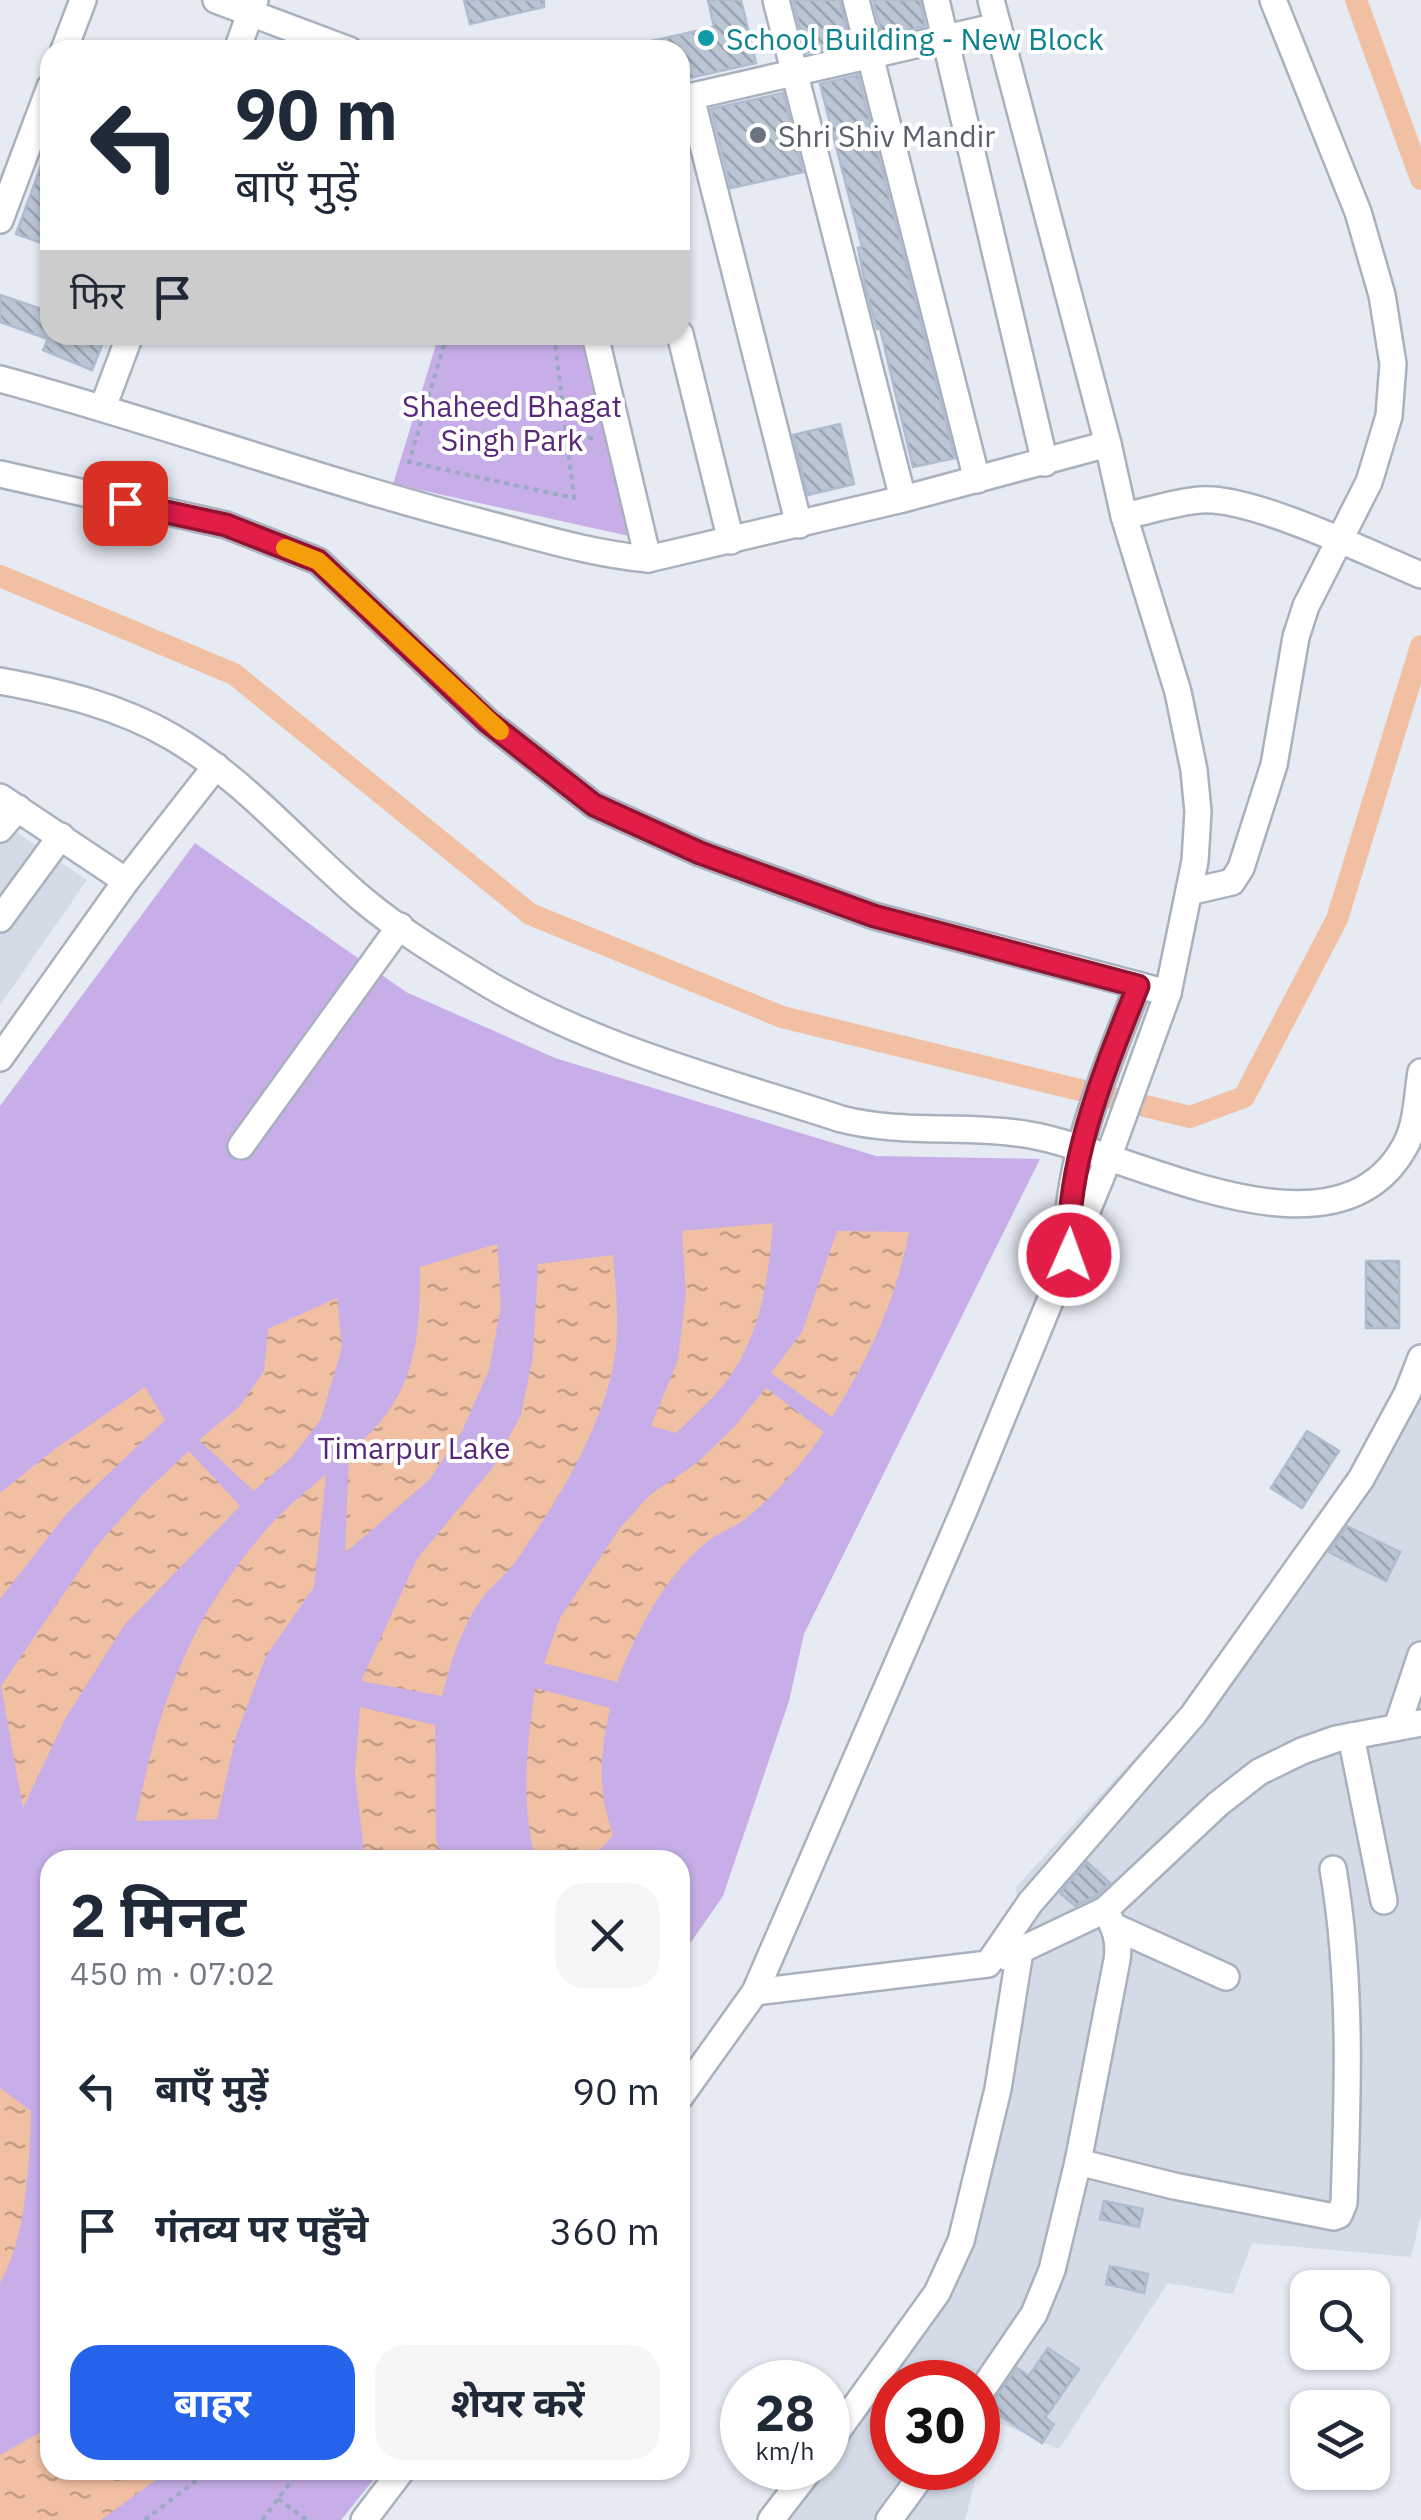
<!DOCTYPE html>
<html lang="hi">
<meta charset="utf-8">
<style>
:root{--surface:#fff;--page:#f6f6f7;--text:#1f2937;--muted:#747a83;--accent:#2563eb}
body{margin:0;font-family:"IBM Plex Sans","Noto Sans Devanagari",sans-serif;background:var(--page);color:var(--text);height:100vh;display:flex;flex-direction:column;font-size:38px;white-space:nowrap}
*{box-sizing:border-box;margin:0}
p{font-size:32px;color:var(--muted)}
.icon{flex:none;width:55px;height:55px;fill:none;stroke:currentColor;stroke-width:2;stroke-linecap:round;stroke-linejoin:round}
.map{position:relative;flex:1;overflow:hidden}
.drawer{position:absolute;left:40px;top:1850px;width:650px;height:630px;display:flex;flex-direction:column;background:var(--surface);border-radius:30px;box-shadow:0 2px 8px #0004}
.drawer>*{flex:none}
.hud{position:absolute;left:40px;top:40px;width:650px;height:305px;border-radius:30px;box-shadow:0 2px 8px #0004;background:#fff;color:var(--text);overflow:hidden}
.controls{position:absolute;left:1290px;top:2270px;display:grid;gap:20px}
.controls a{display:grid;place-items:center;width:100px;height:100px;border-radius:20px;background:var(--surface);box-shadow:0 2px 8px #0004;font-size:50px}
.speed{position:absolute;left:720px;top:2360px;display:flex;gap:20px;font-size:50px;font-weight:700;text-align:center}
.speed>*{display:grid;place-content:center;width:130px;height:130px;border-radius:50%;background:var(--surface);box-shadow:0 2px 8px #0004;line-height:1}
.speed small{font-size:25px;font-weight:400}
.speed .limit{border:15px solid #d22;background:#fff;color:#111}
.pin{position:absolute;display:grid;place-items:center;width:85px;height:85px;color:#fff;margin:-42px;border-radius:20px;box-shadow:0 5px 15px #0006}
.me{position:absolute;width:110px;margin:-55px;rotate:2deg;stroke-linejoin:round;filter:drop-shadow(0 0 8px #0008)}
.turn{display:flex;align-items:center;gap:35px;height:210px;padding:0 30px;font-size:45px}
.turn .icon{width:130px;height:130px;stroke-width:2.5}
.turn b{display:block;font-size:70px;line-height:85px}
.then{display:flex;align-items:center;height:95px;padding:0 30px;background:#0003;gap:20px;font-size:38px}
.round{display:grid;place-items:center;flex:none;width:105px;height:105px;border-radius:30px;background:var(--page)}
.overview{display:flex;align-items:center;justify-content:space-between;height:170px;padding:0 30px}
h1{font-size:60px;font-weight:700;line-height:75px}
.button{display:flex;gap:20px;margin-top:auto;padding:20px 30px}
.button a{flex:1;height:115px;border-radius:30px;background:var(--accent);color:#fff;font-size:40px;font-weight:700;line-height:115px;text-align:center}
.button a+a{background:var(--page);color:var(--text)}
ul{padding:0;list-style:none}
li{display:flex;align-items:center;gap:30px;height:140px;padding:0 30px}
li div{flex:1}
li b{display:block;font-size:38px}
li em{font-style:normal}
.map>svg:first-child{display:block}
</style>
<div class="map">
<svg width="1421" height="2520" viewBox="0 0 1421 2520">
<defs>
<pattern id="water-ripples" width="26" height="14" patternUnits="userSpaceOnUse" patternTransform="scale(2.5)"><rect width="26" height="14" fill="#f1c0a2"/><path d="M2 4q2-2 4 0t4 0M15 11q2-2 4 0t4 0" fill="none" stroke="#c49d86"/></pattern>
<pattern id="building-back-hatch" width="6" height="6" patternUnits="userSpaceOnUse" patternTransform="scale(2.5)"><rect width="6" height="6" fill="#bbc6d5"/><path d="M-1 5l2 2M0 0l6 6M5-1l2 2" fill="none" stroke="#99a2af"/></pattern>
</defs>
<rect width="100%" height="100%" fill="#e6eaf3"/>
<!-- residential -->
<g fill="#d4dbe7" fill-rule="evenodd">
<polygon points="0,821 87,880 0,1005"/>
<path d="M1421,1379V2215L1411,2257L1252,2243L1233,2294L1168,2283L1059,2449L991,2419L965,2520H780L816,2468H828V2451L942,2286L1022,1975L1016,1887L1326,1550ZM892,2382H978V2468H892Z"/>
</g>
<!-- park -->
<g fill="#c7aee8">
<polygon points="439,335 581,335 629,536 393,484"/>
<polygon points="195,843 406,992 555,1058 876,1156 1040,1159 804,1634 789,1701 723,1896 680,1958 680,1860 50,1860 50,2470 375,2470 379,2473 341,2520 0,2520 0,1106"/>
</g>
<!-- water -->
<g fill="url(#water-ripples)">
<path d="M773,1223C768,1282 760,1341 721,1388C707,1404 691,1418 676,1433L651,1426L678,1360L686,1293L682,1231Z"/>
<path d="M837,1231L909,1232C896,1300 869,1358 832,1417L771,1373L802,1332Z"/>
<path d="M497,1244L501,1306L489,1370L462,1431L429,1480L345,1553L349,1455C362,1441 376,1428 387,1413C419,1370 420,1318 420,1267Z"/>
<path d="M613,1255C616,1294 621,1338 611,1376C593,1444 557,1501 518,1558C508,1573 493,1584 482,1598C461,1628 451,1661 442,1696L361,1681L417,1559L494,1466L521,1415L533,1356L538,1264Z"/>
<polygon points="337,1298 342,1347 321,1419 291,1458 254,1491 199,1440 239,1407 264,1371 268,1329"/>
<polygon points="145,1387 165,1420 67,1513 0,1599 0,1493 55,1449"/>
<path d="M766,1388L824,1432C802,1464 773,1498 741,1522C731,1529 718,1533 708,1541C664,1577 637,1630 617,1682L544,1663L560,1618L620,1528L650,1495L698,1462L733,1428Z"/>
<polygon points="189,1451 240,1506 125,1624 65,1719 23,1808 1,1686 95,1548 143,1494"/>
<path d="M326,1474L314,1587L266,1656L236,1736L217,1819L136,1821C157,1707 189,1620 265,1531C283,1510 306,1492 326,1474Z"/>
<path d="M535,1688L610,1708C600,1755 597,1788 613,1835L591,1860H536C520,1803 527,1745 535,1688Z"/>
<polygon points="360,1707 435,1725 436,1840 443,1860 365,1860 355,1774"/>
<path d="M0,2088L31,2111C29,2165 27,2236 0,2283Z"/>
<polygon points="50,2427 50,2470 169,2470 101,2520 0,2520 0,2455"/>
</g>
<g fill="none" stroke-linecap="round" stroke-linejoin="round">
<!-- canal -->
<g stroke="#f1c0a2" stroke-width="22">
<polyline points="1356,0 1421,179"/>
<polyline points="0,576 234,674 530,914 782,1017 1190,1117 1244,1097 1337,919 1421,646"/>
</g>
</g>
<!-- building -->
<g fill="url(#building-back-hatch)" stroke="#afbcd0" stroke-width="2.5">
<polygon points="464,0 544,0 544,7 470,24"/>
<polygon points="708,0 741,0 756,63 680,80 680,50 644,50 643,43 714,27"/>
<polygon points="793,0 840,0 850,43 806,53"/>
<polygon points="873,0 920,0 925,26 882,36"/>
<polygon points="858,75 955,458 913,467 880,328 877,329 866,289 858,248 862,247 820,84"/>
<polygon points="783,93 803,172 731,188 711,109"/>
<polygon points="48,147 50,147 50,246 16,234"/>
<polygon points="0,295 50,312 50,335 106,335 92,370 43,350 48,339 0,322"/>
<polygon points="840,424 854,484 808,495 793,435"/>
<rect x="1366" y="1261" width="33" height="67"/>
<polygon points="1307,1431 1339,1451 1302,1508 1271,1488"/>
<polygon points="1347,1526 1400,1552 1386,1581 1329,1552"/>
<polygon points="1087,1862 1110,1883 1096,1896 1075,1906 1060,1893"/>
<polygon points="1104,2201 1143,2209 1139,2227 1100,2219"/>
<polygon points="1110,2266 1148,2274 1144,2293 1106,2284"/>
<polygon points="1048,2348 1079,2369 1045,2418 1054,2424 1042,2443 988,2408 1017,2368 1029,2376"/>
</g>
<g fill="none" stroke-linecap="round" stroke-linejoin="round">
<!-- minor casing -->
<g stroke="#a9b1bf" stroke-width="30">
<g id="minor">
<polyline points="216,0 349,50"/>
<polyline points="776,0 903,499"/>
<polyline points="856,0 977,480"/>
<polyline points="936,0 1045,463"/>
<polyline points="64,50 83,0"/>
<polyline points="237,50 255,0"/>
<polyline points="691,97 799,525"/>
<polyline points="680,99 998,26"/>
<polyline points="0,220 50,87"/>
<polyline points="680,334 731,541"/>
<polyline points="595,335 648,559"/>
<path d="M0,379C163,423 321,481 484,523C538,537 592,554 648,559L903,499L1108,444"/>
<polyline points="103,407 130,335"/>
<polyline points="0,474 226,525 318,561 488,722 594,805 700,853 874,916 1168,993"/>
<path d="M1124,516C1149,511 1175,502 1200,500C1250,495 1370,554 1421,575"/>
<path d="M0,681C60,692 119,706 172,737C244,779 299,845 362,899C400,931 445,958 488,984C596,1048 722,1080 841,1119C904,1135 967,1124 1030,1135C1130,1152 1335,1274 1405,1146C1417,1125 1417,1096 1421,1072"/>
<polyline points="0,797 126,881 0,1058"/>
<polyline points="0,829 18,808"/>
<polyline points="126,881 216,766"/>
<polyline points="1189,892 1232,882 1241,868 1274,765 1296,637 1306,606 1369,482 1389,416 1393,364 1382,295 1358,212 1273,0"/>
<polyline points="0,919 61,836"/>
<polyline points="241,1146 400,926"/>
<path d="M1068,1239C1066,1159 1109,1061 1138,986"/>
<polyline points="1397,1727 1421,1655"/>
<polyline points="1351,1736 1384,1901"/>
<polyline points="1115,1927 1226,1977"/>
<polyline points="1006,1957 1105,1910 1218,1804 1259,1772 1302,1751 1336,1739 1421,1723"/>
<polyline points="755,1992 988,1964 1030,1903 1193,1715 1361,1479 1407,1394 1421,1358"/>
<polyline points="680,2097 755,1992 965,1508 1103,1172 1168,993 1195,861 1198,812 1194,770 1178,692 1124,516 1108,444 991,0"/>
<path d="M1078,2162L1174,2186L1334,2217L1339,2215L1344,2203C1348,2092 1352,1979 1333,1869"/>
<path d="M978,2396L1034,2314L1052,2270L1078,2162L1117,1960C1120,1940 1115,1928 1105,1910"/>
<polyline points="828,2444 937,2293 961,2241 998,2089 1020,1951"/>
<polyline points="364,2520 402,2470"/>
<polyline points="771,2520 811,2468"/>
<polyline points="889,2520 927,2468"/>
</g>
</g>
<!-- path -->
<g stroke="#9aa8c1" stroke-width="4" stroke-dasharray="5 5" stroke-linecap="butt">
<polyline points="447,335 409,462 574,498 554,335"/>
<polyline points="568,441 598,437"/>
<polyline points="278,2499 307,2520"/>
<polyline points="145,2520 210,2470"/>
<polyline points="262,2520 300,2470"/>
</g>
<!-- minor -->
<use href="#minor" stroke="#fff" stroke-width="25"/>
</g>
<g fill="none" stroke-linecap="round" stroke-linejoin="round">
<!-- route casing -->
<g stroke="#92132f" stroke-width="25">
<path id="route" d="M125,503L226,525L318,561L488,722L594,805L700,853L874,916L1138,986C1104,1072 1066,1161 1069,1255"/>
</g>
<!-- route -->
<use href="#route" stroke="#e11d48" stroke-width="18"/>
<!-- slow -->
<polyline stroke="#f59e0b" stroke-width="18" points="285,548 318,561 500,731"/>
</g>
<!-- markers -->
<circle fill="#0f9aa8" stroke="#fff" stroke-width="4" cx="706" cy="38" r="10"/>
<circle fill="#6b7280" stroke="#fff" stroke-width="4" cx="758" cy="135" r="10"/>
<g text-anchor="middle" dominant-baseline="central" stroke-width="8" stroke-linejoin="round" paint-order="stroke">
<!-- culture labels -->
<g font-size="30" fill="#0d838f" stroke="#fff" text-anchor="start">
<text x="726" y="38">School Building - New Block</text>
</g>
<!-- worship labels -->
<g font-size="30" fill="#5b616d" stroke="#fff" text-anchor="start">
<text x="778" y="135">Shri Shiv Mandir</text>
</g>
<!-- park labels -->
<g font-size="30" fill="#582878" stroke="#fff">
<text x="512" y="405">Shaheed Bhagat<tspan x="512" dy="34">Singh Park</tspan></text>
<text x="414" y="1447">Timarpur Lake</text>
</g>
</g>
</svg>
<div class="controls">
<a><svg class="icon" aria-label="search" viewBox="0 0 24 24"><circle cx="10" cy="10" r="6"/><path d="M15 15l6 6"/></svg></a>
<a><svg class="icon" aria-label="layers" viewBox="0 0 24 24"><path d="M12 4l9 5-9 5-9-5zM3 14l9 5 9-5"/></svg></a>
</div>
<div class="speed"><div>28<small>km/h</small></div><div class="limit">30</div></div>
<div class="pin" style="left:125px;top:503px;background:#d93025"><svg class="icon" aria-label="arrive" viewBox="0 0 24 24"><path d="M6 21V4h12l-3 4 3 4H6"/></svg></div>
<svg class="me" style="left:1069px;top:1255px" viewBox="-20 -20 40 40"><circle r="17" fill="#e11d48" stroke="#fff" stroke-width="3"/><path d="M0-11L8 9 0 5-8 9z" fill="#fff"/></svg>
<div class="hud">
<div class="turn"><svg class="icon" aria-label="left" viewBox="0 0 24 24"><path d="M17 20v-9H6M10 6l-5 5 5 5"/></svg><div><b>90 m</b>बाएँ मुड़ें</div></div>
<div class="then">फिर<svg class="icon" aria-label="arrive" viewBox="0 0 24 24"><path d="M6 21V4h12l-3 4 3 4H6"/></svg></div>
</div>
<section class="drawer">
<div class="overview"><div><h1>2 मिनट</h1><p>450 m · 07:02</p></div><a class="round"><svg class="icon" aria-label="close" viewBox="0 0 24 24"><path d="M6 6l12 12M18 6L6 18"/></svg></a></div>
<ul>
<li><svg class="icon" aria-label="left" viewBox="0 0 24 24"><path d="M17 20v-9H6M10 6l-5 5 5 5"/></svg><div><b>बाएँ मुड़ें</b></div><em>90 m</em></li>
<li><svg class="icon" aria-label="arrive" viewBox="0 0 24 24"><path d="M6 21V4h12l-3 4 3 4H6"/></svg><div><b>गंतव्य पर पहुँचे</b></div><em>360 m</em></li>
</ul>
<div class="button"><a>बाहर</a><a>शेयर करें</a></div>
</section>
</div>
